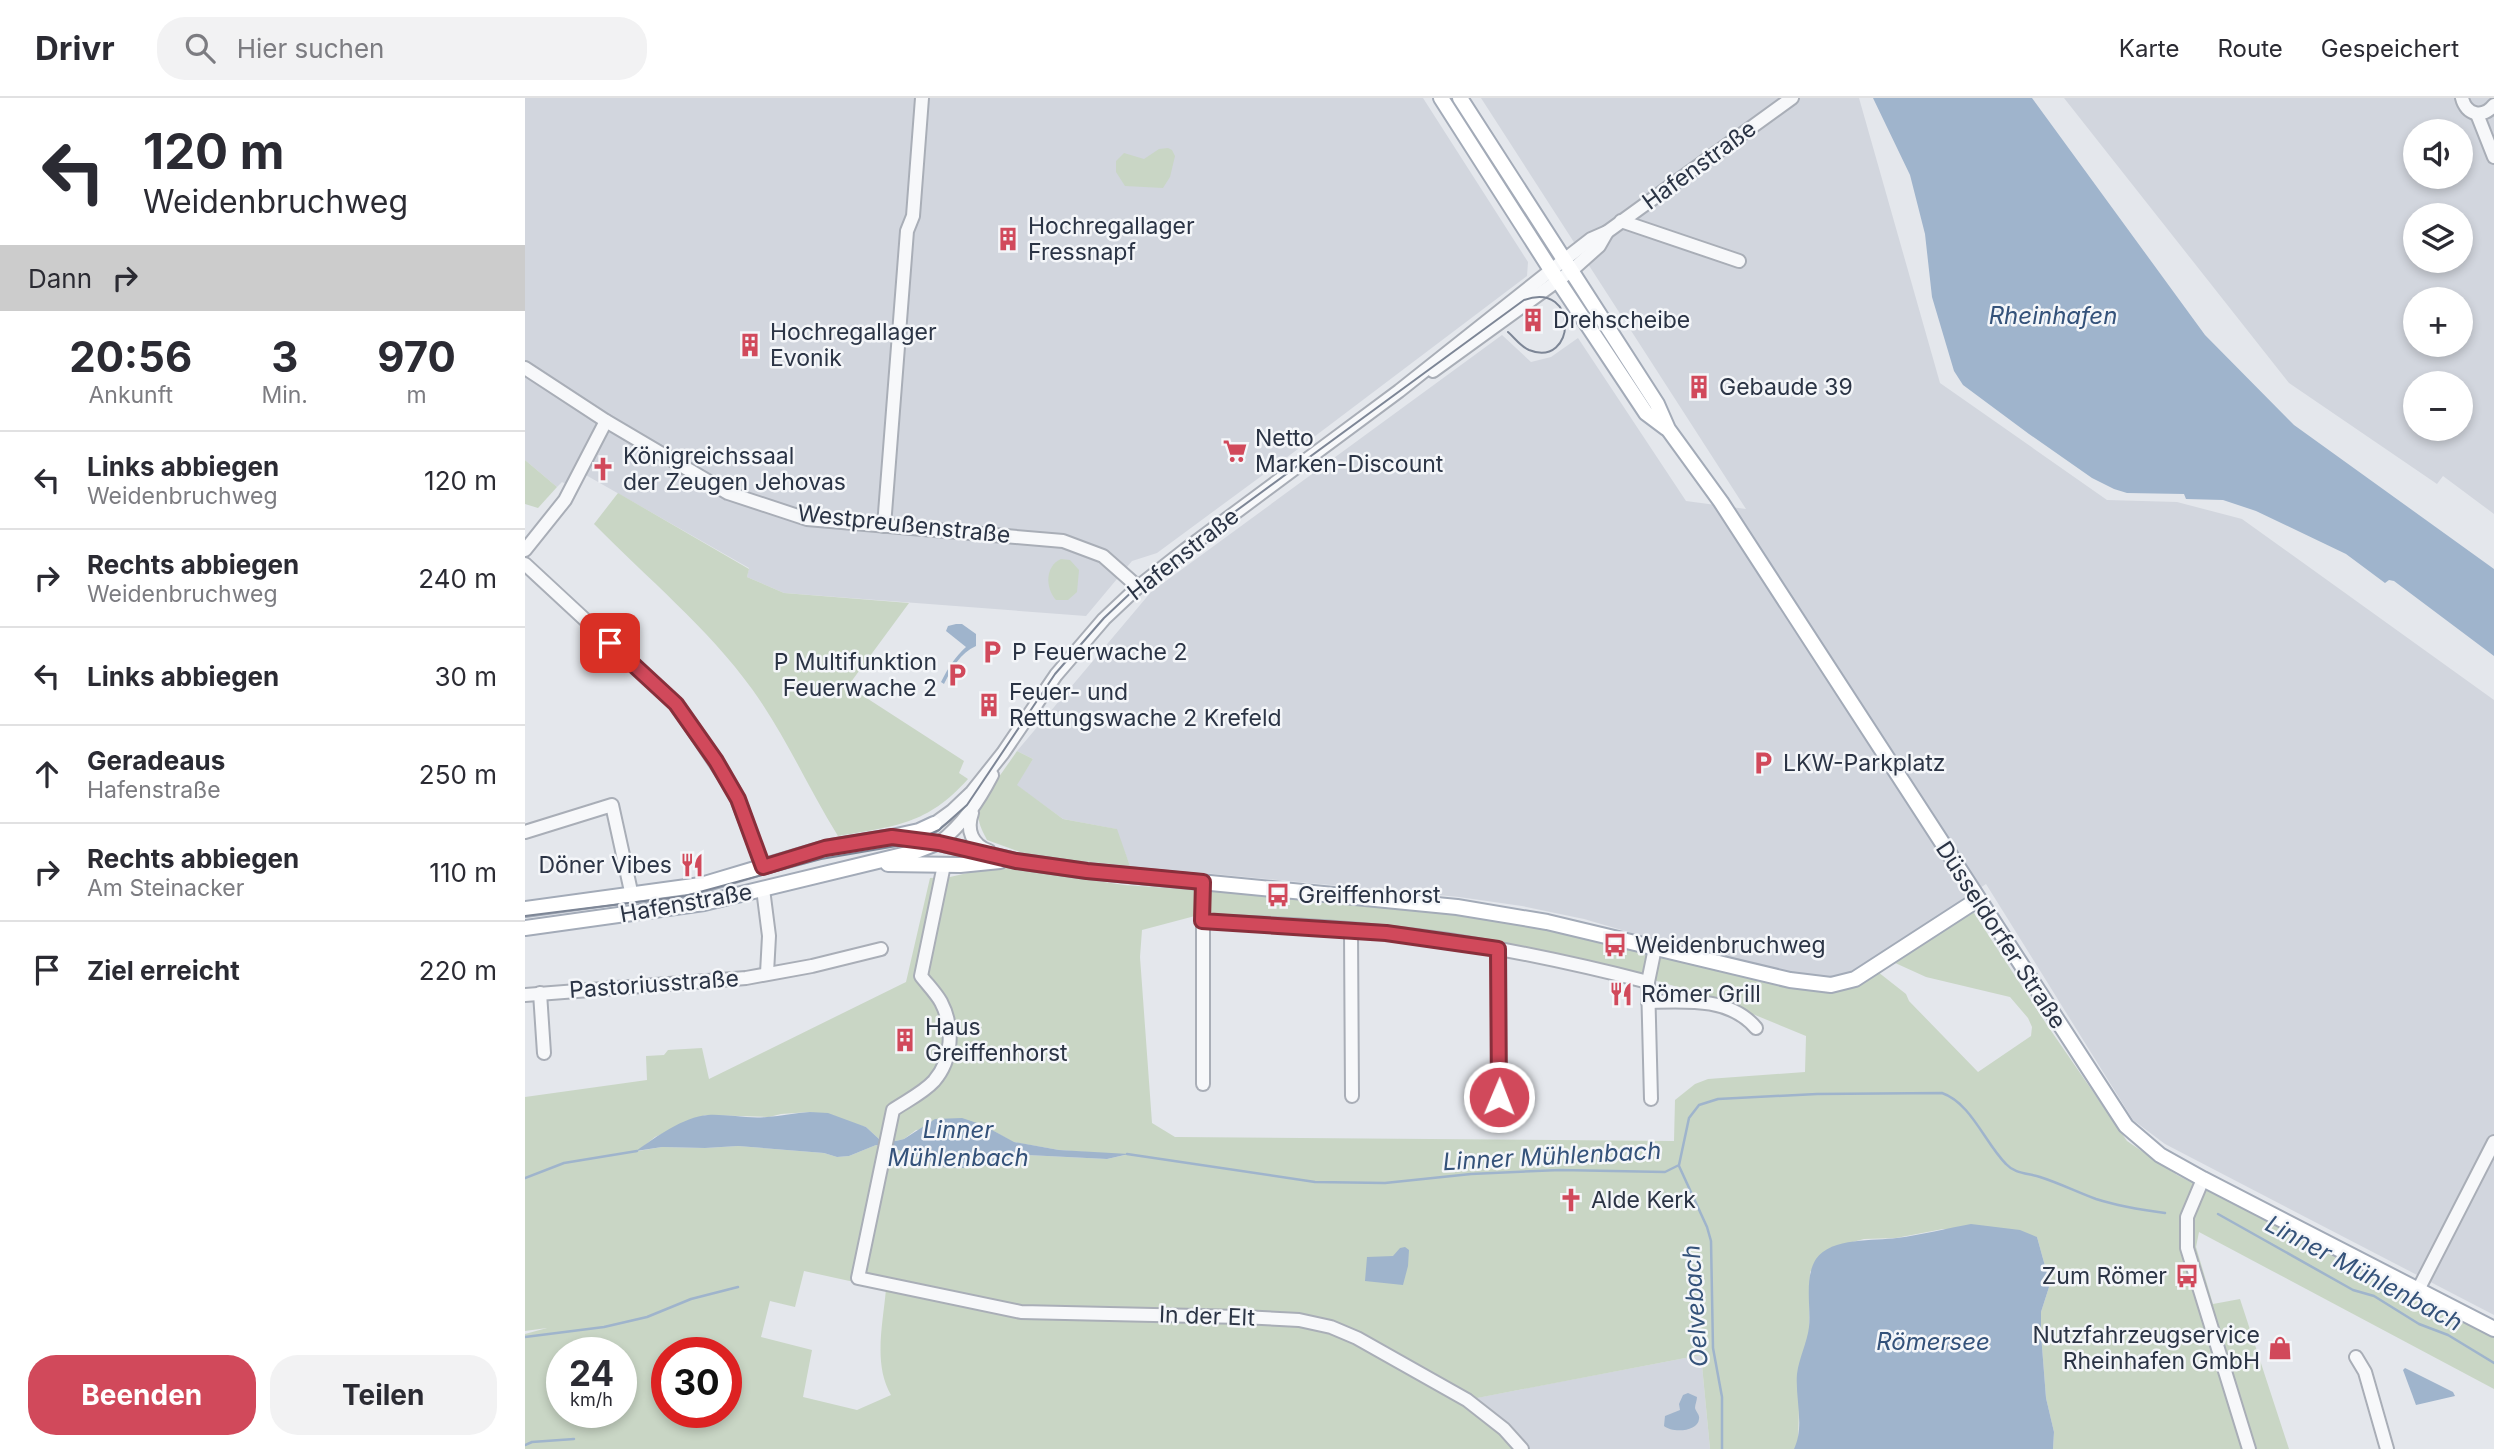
<!DOCTYPE html>
<html lang="de">
<meta charset="utf-8">
<style>
:root{--surface:#fff;--page:#f2f2f3;--text:#2b2b33;--muted:#7c7c81;--line:#e1e1e2;--accent:#d1495b}
body{margin:0;font-family:Inter,sans-serif;background:var(--page);color:var(--text);height:100vh;display:flex;flex-direction:column;font-size:26px;white-space:nowrap}
*{box-sizing:border-box;margin:0}
p{font-size:23px;color:var(--muted)}
.icon{flex:none;width:38px;height:38px;fill:none;stroke:currentColor;stroke-width:2;stroke-linecap:round;stroke-linejoin:round}
.map{position:relative;flex:1;overflow:hidden}
.panel{display:flex;flex-direction:column;background:var(--surface);width:525px}
.panel>*{flex:none}
.banner{background:#fff;color:var(--text);overflow:hidden}
.tools{position:absolute;left:1878px;top:21px;display:grid;gap:14px}
.tools a{display:grid;place-items:center;width:70px;height:70px;border-radius:50%;background:var(--surface);box-shadow:0 4px 10px #0003;font-size:35px}
.speed{position:absolute;left:21px;top:1239px;display:flex;gap:14px;font-size:35px;font-weight:700;text-align:center}
.speed>*{display:grid;place-content:center;width:91px;height:91px;border-radius:50%;background:var(--surface);box-shadow:0 4px 10px #0003;line-height:1}
.speed small{font-size:18px;font-weight:400}
.speed .limit{border:10px solid #d22;background:#fff;color:#111}
.pin{position:absolute;display:grid;place-items:center;width:60px;height:60px;color:#fff;margin:-30px;border-radius:14px;box-shadow:0 4px 10px #0006}
.me{position:absolute;width:77px;margin:-38px;rotate:1deg;stroke-linejoin:round;filter:drop-shadow(0 0 5px #0008)}
.turn{display:flex;align-items:center;gap:24px;height:147px;padding:0 28px;font-size:32px}
.turn .icon{width:91px;height:91px;stroke-width:2.5}
.turn b{display:block;font-size:49px;line-height:60px}
.then{display:flex;align-items:center;height:66px;padding:0 28px;background:#0003;gap:14px;font-size:26px}
.eta{display:flex;justify-content:space-evenly;align-items:center;height:119px;text-align:center}
.eta b{font-size:42px;font-weight:700;line-height:49px}
.cta{display:flex;gap:14px;margin-top:auto;padding:14px 28px}
.cta a{flex:1;height:80px;border-radius:28px;background:var(--accent);color:#fff;font-size:28px;font-weight:700;line-height:80px;text-align:center}
.cta a+a{background:var(--page);color:var(--text)}
ul{padding:0;list-style:none}
li{display:flex;align-items:center;gap:21px;height:98px;padding:0 28px;border-top:2px solid var(--line)}
li div{flex:1}
li b{display:block;font-size:26px}
li em{font-style:normal}
header{display:flex;align-items:center;gap:42px;box-sizing:border-box;height:98px;padding:0 35px;background:var(--surface);border-bottom:2px solid var(--line)}
header strong{font-size:33px}
nav{display:flex;gap:38px;margin-inline-start:auto;font-size:24px}
.search{width:490px;height:63px;background:var(--page);display:flex;align-items:center;gap:18px;box-sizing:border-box;padding:0 24px;border-radius:28px;color:var(--muted);font-size:26px}
main{display:flex;flex:1;min-height:0}
.map>svg:first-child{display:block}
</style>
<header>
<strong>Drivr</strong>
<div class="search"><svg class="icon" aria-label="search" viewBox="0 0 24 24"><circle cx="10" cy="10" r="6"/><path d="M15 15l6 6"/></svg>Hier suchen</div>
<nav><a>Karte</a><a>Route</a><a>Gespeichert</a></nav>
</header>
<main>
<section class="panel">
<div class="banner">
<div class="turn"><svg class="icon" aria-label="left" viewBox="0 0 24 24"><path d="M17 20v-9H6M10 6l-5 5 5 5"/></svg><div><b>120 m</b>Weidenbruchweg</div></div>
<div class="then">Dann<svg class="icon" aria-label="right" viewBox="0 0 24 24"><path d="M7 20v-9h11M14 6l5 5-5 5"/></svg></div>
</div>
<div class="eta">
<div><b>20:56</b><p>Ankunft</p></div>
<div><b>3</b><p>Min.</p></div>
<div><b>970</b><p>m</p></div>
</div>
<ul>
<li><svg class="icon" aria-label="left" viewBox="0 0 24 24"><path d="M17 20v-9H6M10 6l-5 5 5 5"/></svg><div><b>Links abbiegen</b><p>Weidenbruchweg</p></div><em>120 m</em></li>
<li><svg class="icon" aria-label="right" viewBox="0 0 24 24"><path d="M7 20v-9h11M14 6l5 5-5 5"/></svg><div><b>Rechts abbiegen</b><p>Weidenbruchweg</p></div><em>240 m</em></li>
<li><svg class="icon" aria-label="left" viewBox="0 0 24 24"><path d="M17 20v-9H6M10 6l-5 5 5 5"/></svg><div><b>Links abbiegen</b></div><em>30 m</em></li>
<li><svg class="icon" aria-label="ahead" viewBox="0 0 24 24"><path d="M12 20V5M6 11l6-6 6 6"/></svg><div><b>Geradeaus</b><p>Hafenstraße</p></div><em>250 m</em></li>
<li><svg class="icon" aria-label="right" viewBox="0 0 24 24"><path d="M7 20v-9h11M14 6l5 5-5 5"/></svg><div><b>Rechts abbiegen</b><p>Am Steinacker</p></div><em>110 m</em></li>
<li><svg class="icon" aria-label="arrive" viewBox="0 0 24 24"><path d="M6 21V4h12l-3 4 3 4H6"/></svg><div><b>Ziel erreicht</b></div><em>220 m</em></li>
</ul>
<div class="cta"><a>Beenden</a><a>Teilen</a></div>
</section>
<div class="map">
<svg width="1969" height="1351" viewBox="0 0 1969 1351">
<rect width="100%" height="100%" fill="#e4e7ec"/>
<!-- built -->
<g fill="#d2d6de" fill-rule="evenodd">
<polygon points="0,0 898,0 1003,164 1002,178 773,351 632,455 607,463 561,518 259,495 222,479 224,470 52,372 43,387 37,384 32,389 0,362"/>
<polygon points="956,0 1334,0 1415,285 1582,402 1652,404 1717,421 1969,602 1969,1217 1640,1046 1608,1022 1461,786 1320,880 1299,882 1269,879 1179,856 1059,821 997,808 934,799 605,768 591,731 538,721 491,687 508,661 492,653 626,494 977,237 1006,264 1026,259 1053,240 1161,403 1221,411"/>
<path d="M1539,0H1969V416L1918,378L1912,386L1764,285ZM1890,33H1936V79H1890ZM1890,117H1936V163H1890ZM1890,201H1936V247H1890ZM1890,285H1936V331H1890Z"/>
<polygon points="1176,1257 1185,1351 1001,1351 946,1301"/>
</g>
<!-- green -->
<g fill="#c9d6c5" fill-rule="evenodd">
<polygon points="643,50 647,52 650,58 645,79 638,90 600,88 591,74 591,63 599,55 619,61 634,51"/>
<polygon points="0,362 32,389 13,410 0,406"/>
<path d="M93,395L224,471L222,479L259,495L384,505L323,588L439,663L434,675L443,681C402,727 370,728 313,738C283,690 261,638 227,591C183,530 122,480 69,426Z"/>
<path d="M536,461L545,462L554,472L552,494L543,502H531C520,490 520,468 536,461Z"/>
<path d="M492,653L508,661L492,687L538,721L592,731L605,768L506,758L462,742C458,734 452,724 454,715C457,700 483,667 492,653Z"/>
<path d="M473,768L599,787L671,792L682,808L684,794L686,791L979,820L1302,891L1353,874L1381,896L1384,903L1453,974L1506,938L1507,929L1503,920L1485,899L1401,879L1368,864L1447,812L1522,927L1602,1043L1652,1077L1969,1240V1291L1674,1134L1671,1149L1688,1206L1715,1201L1764,1351H1528L1529,1334L1521,1300L1516,1236V1214L1525,1186L1512,1139L1418,1131L1371,1140L1339,1141L1305,1150L1285,1174L1284,1232L1274,1310L1273,1344L1269,1351H1185L1176,1257L947,1301L1001,1351H0V1236L22,1230L0,1233V999L122,982L121,958L139,957L143,952L177,950L184,981L381,884L405,780L425,779ZM685,814L695,817L737,818L922,836L1049,859L1184,898L1281,938L1280,974L1183,981L1170,986L1150,1002L1149,1043L650,1039L627,1025L615,859L617,832ZM285,1014L341,1029L354,1041L371,1043L379,1041L391,1032L458,1027L488,1044L534,1052L600,1057L582,1061L502,1057L481,1064L421,1070L368,1050L351,1047L324,1058L312,1059L299,1055L213,1048L180,1050L137,1049L113,1053L130,1039L180,1017L244,1019L256,1016ZM279,1173L361,1191C358,1226 348,1266 366,1297L332,1312L278,1299L287,1252L236,1239L245,1203L270,1209ZM37,1255H96V1314H37ZM142,1255H201V1314H142Z"/>
</g>
<!-- water -->
<g fill="#9fb4cc">
<polygon points="1348,0 1507,0 1680,237 1769,327 1969,471 1969,558 1869,483 1864,482 1860,485 1821,456 1731,413 1698,402 1661,401 1659,396 1602,395 1589,391 1567,380 1504,336 1438,287 1429,273 1407,199 1400,136 1385,77"/>
<path d="M431,526H437L451,536V548C435,555 427,570 419,586L416,584C423,570 430,559 441,549L421,533L423,528Z"/>
<path d="M285,1014L303,1015L341,1029L354,1041L371,1043L379,1041L410,1021L437,1020L458,1027L489,1044L534,1052L604,1056L582,1061L502,1057L451,1070H421L368,1050L351,1047L324,1058L312,1059L299,1055L213,1048L180,1050L137,1049L111,1053C131,1039 158,1019 183,1017C202,1016 223,1021 242,1019C256,1018 270,1015 285,1014Z"/>
<path d="M1446,1126L1495,1132L1512,1139L1525,1186L1516,1214V1236L1521,1300L1529,1334L1528,1351H1269C1280,1328 1270,1301 1272,1276C1274,1260 1282,1245 1284,1229C1286,1208 1279,1180 1291,1161C1306,1139 1350,1143 1372,1140C1397,1137 1422,1130 1446,1126Z"/>
<polygon points="880,1149 884,1152 883,1168 878,1187 840,1183 842,1159 868,1158 875,1150"/>
<polygon points="1880,1270 1928,1294 1930,1298 1891,1307 1878,1272"/>
<path d="M1163,1295L1172,1299C1172,1303 1170,1306 1170,1310C1171,1314 1175,1317 1174,1321C1173,1334 1147,1335 1139,1328L1140,1318L1155,1312L1154,1306L1158,1297Z"/>
</g>
<g fill="none" stroke-linecap="round" stroke-linejoin="round">
<!-- stream -->
<g stroke="#9fb4cc" stroke-width="2.5">
<path d="M602,1056L790,1084L860,1085L946,1076L1035,1072L1140,1074L1154,1067L1164,1020L1174,1007L1193,1001L1292,996L1417,995C1446,1005 1460,1045 1481,1066C1490,1076 1503,1075 1515,1079C1534,1085 1552,1094 1571,1101C1593,1108 1617,1112 1640,1115"/>
<polyline points="1154,1068 1182,1129 1186,1143 1188,1250 1197,1299 1197,1351"/>
<polyline points="0,1080 39,1065 112,1053"/>
<polyline points="1693,1116 1828,1192 1849,1198 1894,1226 1923,1237 1969,1265"/>
<polyline points="0,1239 79,1229 122,1219 166,1201 213,1189"/>
<polyline points="0,1347 7,1344 49,1341"/>
</g>
<!-- minor casing -->
<g stroke="#a9aeb7" stroke-width="16">
<g id="minor">
<path d="M1937,0C1941,17 1958,21 1969,7"/>
<polyline points="1952,16 1969,59"/>
<polyline points="1096,123 1214,163"/>
<polyline points="0,270 81,323 203,395 282,421 538,443 578,458 613,489"/>
<polyline points="908,273 1046,173 1074,148 1082,134"/>
<polyline points="359,428 382,133 388,118 397,0"/>
<polyline points="0,452 40,402 81,323"/>
<polyline points="0,466 151,606 209,693 238,769"/>
<path d="M447,715C441,732 447,747 464,753"/>
<polyline points="409,726 427,713 447,694 478,655 531,577 579,521 613,489 660,452 874,293 1039,162 1066,141 1082,134 1267,0"/>
<polyline points="0,734 87,707 107,798"/>
<path d="M414,745C438,726 453,704 467,677"/>
<path d="M419,767L396,878C402,886 411,895 416,904C429,929 428,961 409,983C398,995 381,1003 368,1012L333,1180L496,1214L717,1219L774,1222L806,1229L832,1240L942,1302L979,1331L997,1351"/>
<polyline points="678,784 678,986"/>
<polyline points="238,791 244,838 242,875"/>
<path d="M677,823C759,826 842,830 923,842C991,853 1057,867 1123,884"/>
<polyline points="826,833 827,998"/>
<polyline points="973,851 974,999"/>
<polyline points="15,895 19,955"/>
<polyline points="0,897 221,880 287,868 356,851"/>
<path d="M1123,904C1160,903 1205,899 1231,930"/>
<polyline points="1126,1001 1123,884 1130,850"/>
<polyline points="1678,1081 1662,1119 1662,1150 1724,1351"/>
<polyline points="1893,1192 1969,1044"/>
<polyline points="1831,1259 1840,1274 1862,1351"/>
</g>
</g>
<!-- major casing -->
<g stroke="#a3abb8" stroke-width="18">
<g id="major">
<polyline points="916,0 1026,172 1121,315 1141,330"/>
<polyline points="935,0 1132,306 1143,331 1196,404 1601,1028 1635,1057 1678,1081 1969,1231"/>
<polyline points="367,739 414,745 491,763 562,773 932,809 1022,824 1265,882 1306,887 1330,881 1452,802"/>
<polyline points="363,766 435,767 475,763"/>
<polyline points="0,811 176,787 300,750 367,739 394,733 409,726"/>
<polyline points="0,830 179,805 386,755 409,746"/>
</g>
</g>
<!-- minor -->
<use href="#minor" stroke="#f7f8fa" stroke-width="12"/>
<!-- major -->
<use href="#major" stroke="#fff" stroke-width="14"/>
<!-- tram -->
<path stroke="#7d8696" stroke-width="2" d="M0,818L160,798L296,761L383,746L414,732L442,707L530,576L579,520L613,488L659,451L999,202C1055,182 1051,271 1004,252C995,248 990,240 983,234"/>
</g>
<g fill="none" stroke-linecap="round" stroke-linejoin="round">
<!-- route casing -->
<g stroke="#882f3b" stroke-width="18">
<polyline id="route" points="85,545 151,606 191,663 213,701 238,769 300,750 367,739 414,745 491,763 562,773 678,784 677,823 861,835 973,851 974,999"/>
</g>
<!-- route -->
<use href="#route" stroke="#d1495b" stroke-width="12"/>
</g>
<!-- icons -->
<defs>
<g id="building-bare" transform="scale(1.89)"><path d="M-4-6H4V6H1V3H-1V6H-4ZM-2.5-4.3h1.7v1.8h-1.7ZM.8-4.3h1.7v1.8H.8ZM-2.5-1h1.7V.8h-1.7ZM.8-1h1.7V.8H.8Z" fill="#d1495b" stroke="#f4f6f9" stroke-width="2.5" paint-order="stroke"/></g>
<g id="supermarket-bare" transform="scale(1.89)"><path d="M-6-5.5h2.5l.6 2H6L4.5 2H-2.5L-4.4-4H-6ZM-1.5 3.2a1.3 1.3 0 1 0 .1 0ZM3 3.2a1.3 1.3 0 1 0 .1 0Z" fill="#d1495b" stroke="#f4f6f9" stroke-width="2.5" paint-order="stroke"/></g>
<g id="church-bare" transform="scale(1.89)"><path d="M-1.2-6h2.4v3.5h3.3v2.4h-3.3V6h-2.4V-.1h-3.3v-2.4h3.3Z" fill="#d1495b" stroke="#f4f6f9" stroke-width="2.5" paint-order="stroke"/></g>
<g id="parking-bare" transform="scale(1.89)"><path d="M-3.5-5.5H1a3.5 3.5 0 0 1 0 7H-1V5.5H-3.5ZM-1-3.4V-.6H.8a1.4 1.4 0 0 0 0-2.8Z" fill="#d1495b" stroke="#f4f6f9" stroke-width="2.5" paint-order="stroke"/></g>
<g id="restaurant-bare" transform="scale(1.89)"><path d="M-5-6h1v4h1v-4h1v4h1v-4h1v5L-1.5 .5V6h-2V.5L-5-1ZM5-6V6H3V1.5H1.5Q1.5-4 5-6Z" fill="#d1495b" stroke="#f4f6f9" stroke-width="2.5" paint-order="stroke"/></g>
<g id="bus-bare" transform="scale(1.89)"><path d="M-5-6H5V4H4V6H2V4H-2V6H-4V4H-5ZM-3.5-4V0h7V-4ZM-3.5 1.2v1.5H-2V1.2ZM2 1.2v1.5H3.5V1.2Z" fill="#d1495b" stroke="#f4f6f9" stroke-width="2.5" paint-order="stroke"/></g>
<g id="shop-bare" transform="scale(1.89)"><path d="M-5-2.5h2.3a2.7 3.5 0 0 1 5.4 0H5L5.5 6h-11ZM-1.5-2.5h3a1.5 2.3 0 0 0-3 0Z" fill="#d1495b" stroke="#f4f6f9" stroke-width="2.5" paint-order="stroke"/></g>
</defs>
<g fill-rule="evenodd">
<use href="#building-bare" x="483" y="141"/>
<use href="#building-bare" x="1008" y="222"/>
<use href="#building-bare" x="225" y="247"/>
<use href="#building-bare" x="1174" y="289"/>
<use href="#supermarket-bare" x="710" y="353"/>
<use href="#church-bare" x="78" y="371"/>
<use href="#parking-bare" x="467" y="554"/>
<use href="#parking-bare" x="432" y="577"/>
<use href="#building-bare" x="464" y="607"/>
<use href="#parking-bare" x="1238" y="665"/>
<use href="#restaurant-bare" x="167" y="767"/>
<use href="#bus-bare" x="753" y="797"/>
<use href="#bus-bare" x="1090" y="847"/>
<use href="#restaurant-bare" x="1096" y="896"/>
<use href="#building-bare" x="380" y="942"/>
<use href="#church-bare" x="1046" y="1102"/>
<use href="#bus-bare" x="1662" y="1178"/>
<use href="#shop-bare" x="1755" y="1250"/>
</g>
<g text-anchor="middle" dominant-baseline="central" stroke-width="5" stroke-linejoin="round" paint-order="stroke">
<!-- street labels -->
<g font-size="23" fill="#2b3445" stroke="#f4f6f9">
<text transform="translate(1174 67) rotate(-36)">Hafenstraße</text>
<text transform="translate(379 426) rotate(6)">Westpreußenstraße</text>
<text transform="translate(658 456) rotate(-38)">Hafenstraße</text>
<text transform="translate(161 805) rotate(-10)">Hafenstraße</text>
<text transform="translate(1476 837) rotate(57)">Düsseldorfer Straße</text>
<text transform="translate(129 886) rotate(-4)">Pastoriusstraße</text>
<text transform="translate(682 1218) rotate(2)">In der Elt</text>
</g>
<!-- poi labels -->
<g font-size="23" fill="#2b3445" stroke="#f4f6f9" text-anchor="start">
<text x="503" y="128">Hochregallager<tspan x="503" dy="26">Fressnapf</tspan></text>
<text x="1028" y="222">Drehscheibe</text>
<text x="245" y="234">Hochregallager<tspan x="245" dy="26">Evonik</tspan></text>
<text x="1194" y="289">Gebaude 39</text>
<text x="730" y="340">Netto<tspan x="730" dy="26">Marken-Discount</tspan></text>
<text x="98" y="358">Königreichssaal<tspan x="98" dy="26">der Zeugen Jehovas</tspan></text>
<text x="487" y="554">P Feuerwache 2</text>
<text x="412" y="564" text-anchor="end">P Multifunktion<tspan x="412" dy="26">Feuerwache 2</tspan></text>
<text x="484" y="594">Feuer- und<tspan x="484" dy="26">Rettungswache 2 Krefeld</tspan></text>
<text x="1258" y="665">LKW-Parkplatz</text>
<text x="147" y="767" text-anchor="end">Döner Vibes</text>
<text x="773" y="797">Greiffenhorst</text>
<text x="1110" y="847">Weidenbruchweg</text>
<text x="1116" y="896">Römer Grill</text>
<text x="400" y="929">Haus<tspan x="400" dy="26">Greiffenhorst</tspan></text>
<text x="1066" y="1102">Alde Kerk</text>
<text x="1642" y="1178" text-anchor="end">Zum Römer</text>
<text x="1735" y="1237" text-anchor="end">Nutzfahrzeugservice<tspan x="1735" dy="26">Rheinhafen GmbH</tspan></text>
</g>
<!-- water labels -->
<g font-size="24" font-style="italic" fill="#34527a" stroke="#f4f6f9">
<text x="1528" y="217">Rheinhafen</text>
<text x="433" y="1031">Linner<tspan x="433" dy="28">Mühlenbach</tspan></text>
<text transform="translate(1027 1058) rotate(-3)">Linner Mühlenbach</text>
<text transform="translate(1839 1175) rotate(28)">Linner Mühlenbach</text>
<text transform="translate(1170 1208) rotate(-94)">Oelvebach</text>
<text x="1408" y="1243">Römersee</text>
</g>
</g>
</svg>
<div class="tools">
<a><svg class="icon" aria-label="sound" viewBox="0 0 24 24"><path d="M4 9h4l5-4v14l-5-4H4zM17 9q2 3 0 6"/></svg></a>
<a><svg class="icon" aria-label="layers" viewBox="0 0 24 24"><path d="M12 4l9 5-9 5-9-5zM3 14l9 5 9-5"/></svg></a>
<a>+</a>
<a>−</a>
</div>
<div class="speed"><div>24<small>km/h</small></div><div class="limit">30</div></div>
<div class="pin" style="left:85px;top:545px;background:#d93025"><svg class="icon" aria-label="arrive" viewBox="0 0 24 24"><path d="M6 21V4h12l-3 4 3 4H6"/></svg></div>
<svg class="me" style="left:974px;top:999px" viewBox="-20 -20 40 40"><circle r="17" fill="#d1495b" stroke="#fff" stroke-width="3"/><path d="M0-11L8 9 0 5-8 9z" fill="#fff"/></svg>
</div>
</main>
